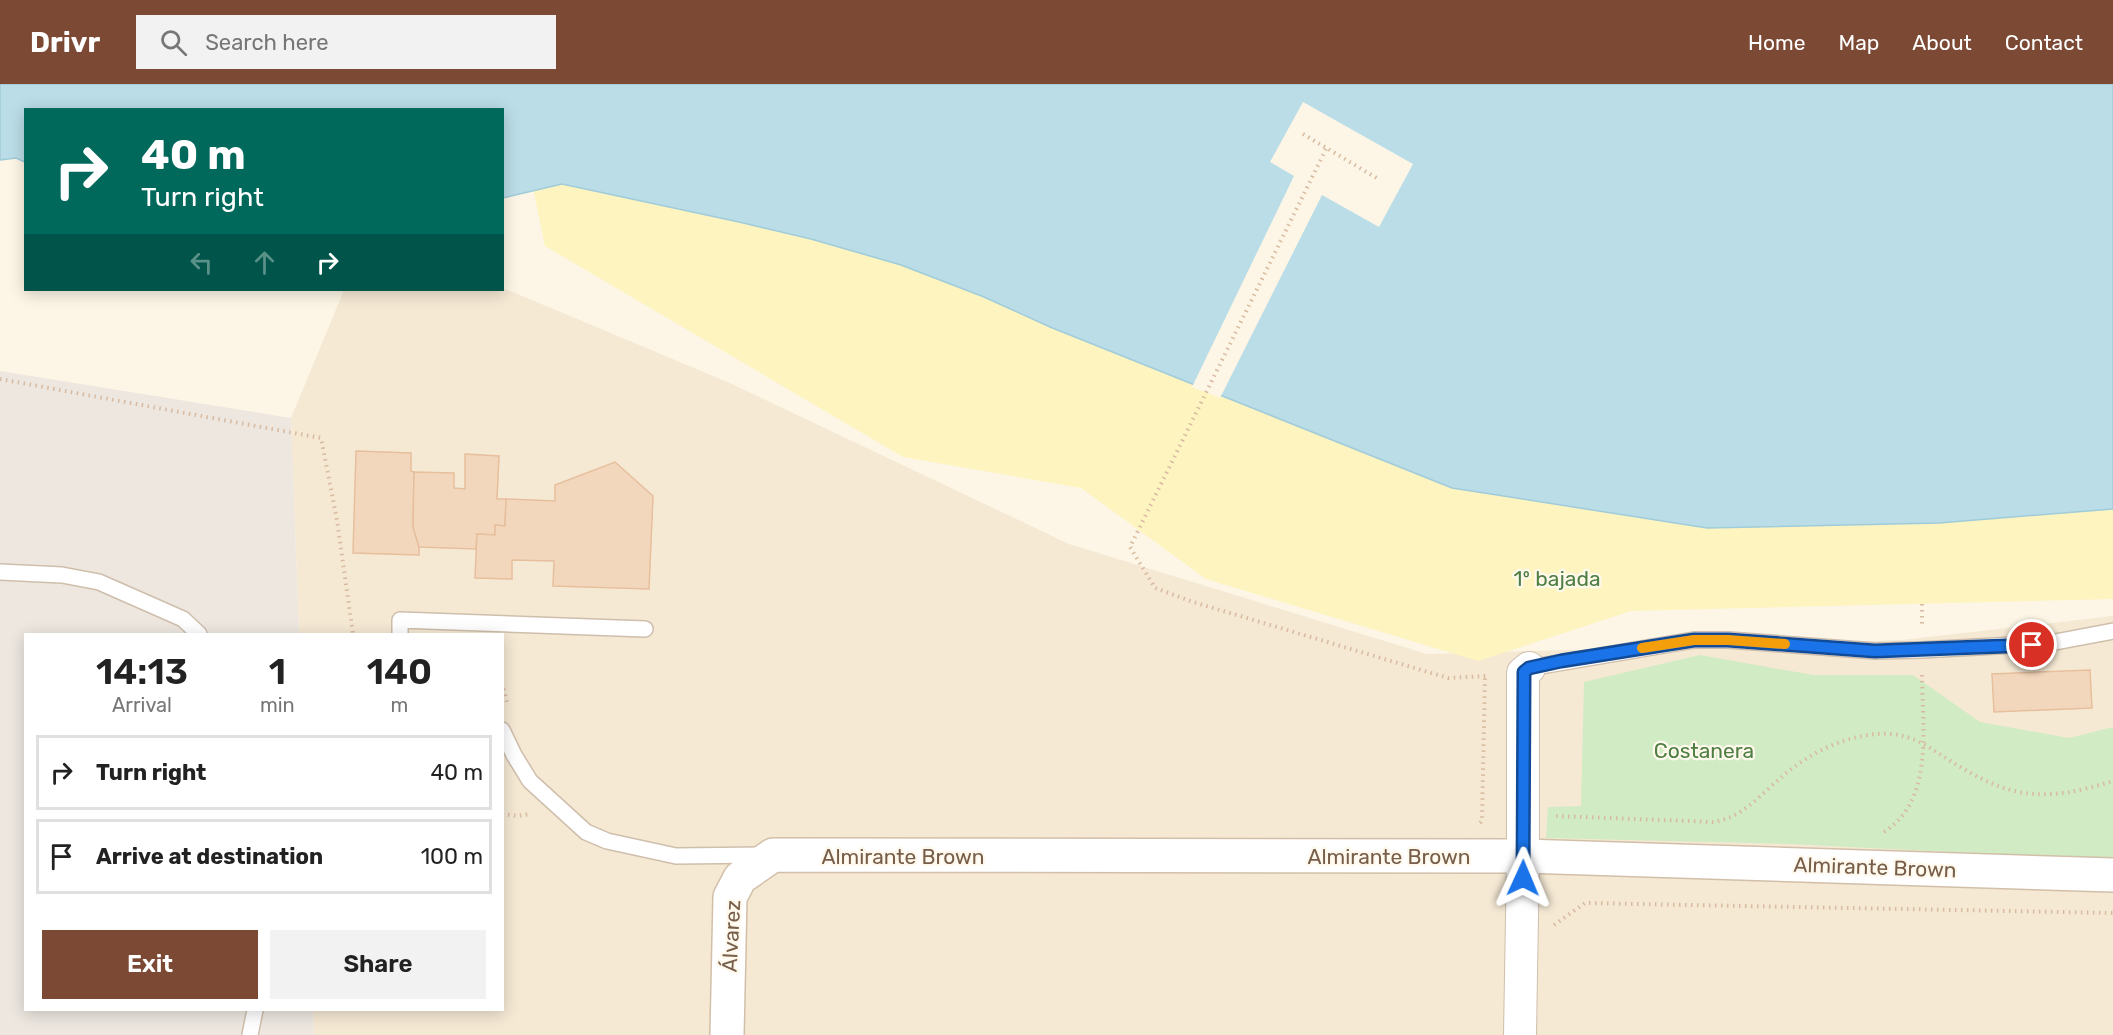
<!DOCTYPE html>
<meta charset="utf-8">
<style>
:root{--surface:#fff;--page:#f2f2f2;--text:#222;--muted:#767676;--line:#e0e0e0;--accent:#7c4934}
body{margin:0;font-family:Rubik,sans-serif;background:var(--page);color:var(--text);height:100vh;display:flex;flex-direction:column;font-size:22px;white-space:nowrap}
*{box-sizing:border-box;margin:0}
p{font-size:20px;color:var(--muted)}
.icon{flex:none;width:33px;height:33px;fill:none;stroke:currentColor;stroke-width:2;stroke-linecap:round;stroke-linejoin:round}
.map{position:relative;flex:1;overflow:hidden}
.side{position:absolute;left:24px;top:549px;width:480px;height:378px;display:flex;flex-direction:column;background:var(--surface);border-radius:0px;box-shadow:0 3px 15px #0003}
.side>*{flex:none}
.banner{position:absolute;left:24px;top:24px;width:480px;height:183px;border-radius:0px;box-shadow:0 3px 15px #0003;background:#00695c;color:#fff;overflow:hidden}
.pin{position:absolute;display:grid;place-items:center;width:51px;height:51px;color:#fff;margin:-26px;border:3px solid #fff;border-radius:50%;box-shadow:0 2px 6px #0007}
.me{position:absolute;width:66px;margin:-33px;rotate:1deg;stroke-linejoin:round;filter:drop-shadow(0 0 4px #0008)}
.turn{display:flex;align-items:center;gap:21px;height:126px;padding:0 18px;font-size:27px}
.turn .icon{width:78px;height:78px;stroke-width:2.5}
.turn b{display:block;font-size:42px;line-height:51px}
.lanes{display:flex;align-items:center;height:57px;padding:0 18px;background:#0003;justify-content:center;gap:30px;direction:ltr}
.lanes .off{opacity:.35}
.eta{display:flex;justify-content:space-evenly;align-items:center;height:102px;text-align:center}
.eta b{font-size:36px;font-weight:600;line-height:42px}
.primary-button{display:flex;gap:12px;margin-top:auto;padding:12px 18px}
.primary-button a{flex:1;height:69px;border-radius:0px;background:var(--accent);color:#fff;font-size:24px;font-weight:600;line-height:69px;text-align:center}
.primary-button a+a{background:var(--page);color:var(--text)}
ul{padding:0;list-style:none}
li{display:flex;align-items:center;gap:18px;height:75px;margin:0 12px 9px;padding:0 6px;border:3px solid var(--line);border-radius:0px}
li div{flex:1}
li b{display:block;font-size:22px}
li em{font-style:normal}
header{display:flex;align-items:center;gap:36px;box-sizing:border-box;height:84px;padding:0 30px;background:var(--accent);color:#fff}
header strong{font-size:28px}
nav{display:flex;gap:33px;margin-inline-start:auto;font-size:21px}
.search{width:420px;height:54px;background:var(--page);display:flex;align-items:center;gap:15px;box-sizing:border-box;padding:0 21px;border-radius:0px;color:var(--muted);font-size:22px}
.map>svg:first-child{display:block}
</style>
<header>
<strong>Drivr</strong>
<div class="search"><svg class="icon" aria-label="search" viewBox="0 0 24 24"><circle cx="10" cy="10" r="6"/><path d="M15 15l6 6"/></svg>Search here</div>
<nav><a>Home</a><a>Map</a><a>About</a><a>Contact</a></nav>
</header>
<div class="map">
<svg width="2113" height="951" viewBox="0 0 2113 951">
<rect width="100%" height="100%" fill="#fdf6e6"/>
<!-- residential -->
<polygon fill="#f5e9d4" points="503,204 730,299 1069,460 1427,570 1902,556 2113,532 2113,951 314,951 313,926 502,926 502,550 299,550 291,334 344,206"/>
<!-- industrial -->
<polygon fill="#ede7e0" points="0,287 291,334 299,550 26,550 26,926 313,926 314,951 0,951"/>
<!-- green -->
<polygon fill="#d1ebc4" points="1700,571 1813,591 1913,591 1980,638 2069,654 2113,643 2113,776 1788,760 1546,754 1548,723 1581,722 1584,598"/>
<!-- sand -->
<polygon fill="#fdf4c0" points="647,0 2113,316 2113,515 1631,527 1478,577 1206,495 1081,404 903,373 545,162 526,70"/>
<!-- water -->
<polygon fill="#badde7" stroke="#a0ccda" stroke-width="1.5" points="0,0 2113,0 2113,425 1939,439 1707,444 1452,404 1050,243 984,213 901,181 811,155 739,138 562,100 503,114 502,26 26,26 25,78 16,74 0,76"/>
<!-- pier -->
<polygon fill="#fdf6e6" points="1303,18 1413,80 1379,143 1322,111 1220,314 1192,303 1294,92 1270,78"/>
<!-- building -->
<g fill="#f3d7bd" stroke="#e6bf9d" stroke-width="1.5">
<polygon points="356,367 411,369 411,387 414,388 413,443 419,463 419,471 353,469"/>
<polygon points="465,370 499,372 497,415 506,415 505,442 495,441 495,451 477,450 476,465 419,463 413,443 414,388 454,389 454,404 465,405"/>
<polygon points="615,378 653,412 649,505 553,502 554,477 512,476 512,495 475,494 477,450 495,451 495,441 505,442 506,415 555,417 555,401"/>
<polygon points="2090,586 2092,624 1994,628 1992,590"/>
</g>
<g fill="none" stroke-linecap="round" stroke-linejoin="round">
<!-- lane casing -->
<g stroke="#cfbeac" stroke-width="18">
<g id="lane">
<polyline points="0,488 62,491 99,498 183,535 199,550"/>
<polyline points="400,550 400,536 645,545"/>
<polyline points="1529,584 1694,556 1728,556 1875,567 1922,566 2050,559 2113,547"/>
<polyline points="502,646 514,671 530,697 586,748 607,757 676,772 764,771"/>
<polyline points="250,951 255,926"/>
</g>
</g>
<!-- street casing -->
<g stroke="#cfbeac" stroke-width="34">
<polyline id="street" points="1520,951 1523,772 1523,589 1529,584"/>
</g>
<!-- secondary casing -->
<g stroke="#d2bfa9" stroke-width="36">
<polyline id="secondary" points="727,951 730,813 740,794 773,771 1523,772 2113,791"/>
</g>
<!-- path -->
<g stroke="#d8baa0" stroke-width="4" stroke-dasharray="1.5 4.5" stroke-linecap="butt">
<polyline points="1303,50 1380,96"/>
<polyline points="1326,65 1130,463 1155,504 1193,518 1448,594 1486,592"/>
<polyline points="0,295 321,354 337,436 353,550"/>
<polyline points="1922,520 1922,543"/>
<polyline points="502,599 508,622"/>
<polyline points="502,730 517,732 530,730"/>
<path d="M1556,732L1715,738C1721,736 1727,735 1733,732C1755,721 1776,695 1797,681C1823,662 1858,648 1891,650C1915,652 1930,664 1949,676C2010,715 2043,719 2113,697"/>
<polyline points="1480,739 1482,737 1485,592"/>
<path d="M1884,748C1935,716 1922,642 1922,589"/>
<polyline points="1554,841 1585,819 2113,829"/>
</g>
<!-- lane -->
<use href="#lane" stroke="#fff" stroke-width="15"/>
<!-- street -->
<use href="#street" stroke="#fff" stroke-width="32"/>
<!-- secondary -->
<use href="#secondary" stroke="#fff" stroke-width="33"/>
</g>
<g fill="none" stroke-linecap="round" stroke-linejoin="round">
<!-- route casing -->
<g stroke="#114b97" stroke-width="15">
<polyline id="route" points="1523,794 1524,588 1529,584 1561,577 1694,556 1728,556 1875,567 2032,561"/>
</g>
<!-- route -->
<use href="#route" stroke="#1a73e8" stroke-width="10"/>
<!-- slow -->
<polyline stroke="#f59e0b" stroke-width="10" points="1642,564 1694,556 1728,556 1785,560"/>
</g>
<g text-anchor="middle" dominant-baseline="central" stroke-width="4.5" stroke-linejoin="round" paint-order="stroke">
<!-- park labels -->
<g font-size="21" fill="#4e7e42" stroke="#fff9ed">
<text x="1557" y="494">1º bajada</text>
<text x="1704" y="666">Costanera</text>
</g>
<!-- street labels -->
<g font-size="21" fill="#775e4a" stroke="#fff9ed">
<text x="903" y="772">Almirante Brown</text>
<text x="1389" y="772">Almirante Brown</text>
<text transform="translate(1875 783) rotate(2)">Almirante Brown</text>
<text transform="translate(731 852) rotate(-87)">Álvarez</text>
</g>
</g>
</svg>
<div class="pin" style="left:2032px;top:561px;background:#d93025"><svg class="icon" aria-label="arrive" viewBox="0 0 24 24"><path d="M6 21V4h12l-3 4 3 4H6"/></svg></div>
<svg class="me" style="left:1523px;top:794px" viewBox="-20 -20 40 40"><path d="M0-17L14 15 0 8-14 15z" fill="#1a73e8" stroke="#fff" stroke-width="4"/></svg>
<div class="banner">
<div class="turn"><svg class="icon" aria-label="right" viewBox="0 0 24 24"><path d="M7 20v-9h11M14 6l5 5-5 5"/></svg><div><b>40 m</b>Turn right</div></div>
<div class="lanes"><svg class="icon off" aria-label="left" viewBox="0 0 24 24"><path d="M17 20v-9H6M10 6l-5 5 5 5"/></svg><svg class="icon off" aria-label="ahead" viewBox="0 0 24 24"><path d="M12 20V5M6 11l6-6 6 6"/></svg><svg class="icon" aria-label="right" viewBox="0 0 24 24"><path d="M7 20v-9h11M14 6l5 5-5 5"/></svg></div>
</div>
<section class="side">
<div class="eta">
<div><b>14:13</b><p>Arrival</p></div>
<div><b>1</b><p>min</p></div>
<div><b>140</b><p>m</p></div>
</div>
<ul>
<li><svg class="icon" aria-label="right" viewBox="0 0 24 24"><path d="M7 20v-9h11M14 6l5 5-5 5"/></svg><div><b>Turn right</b></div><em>40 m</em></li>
<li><svg class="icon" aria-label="arrive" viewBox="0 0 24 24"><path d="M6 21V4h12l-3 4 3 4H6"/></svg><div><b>Arrive at destination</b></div><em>100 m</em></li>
</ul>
<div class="primary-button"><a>Exit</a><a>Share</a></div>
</section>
</div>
